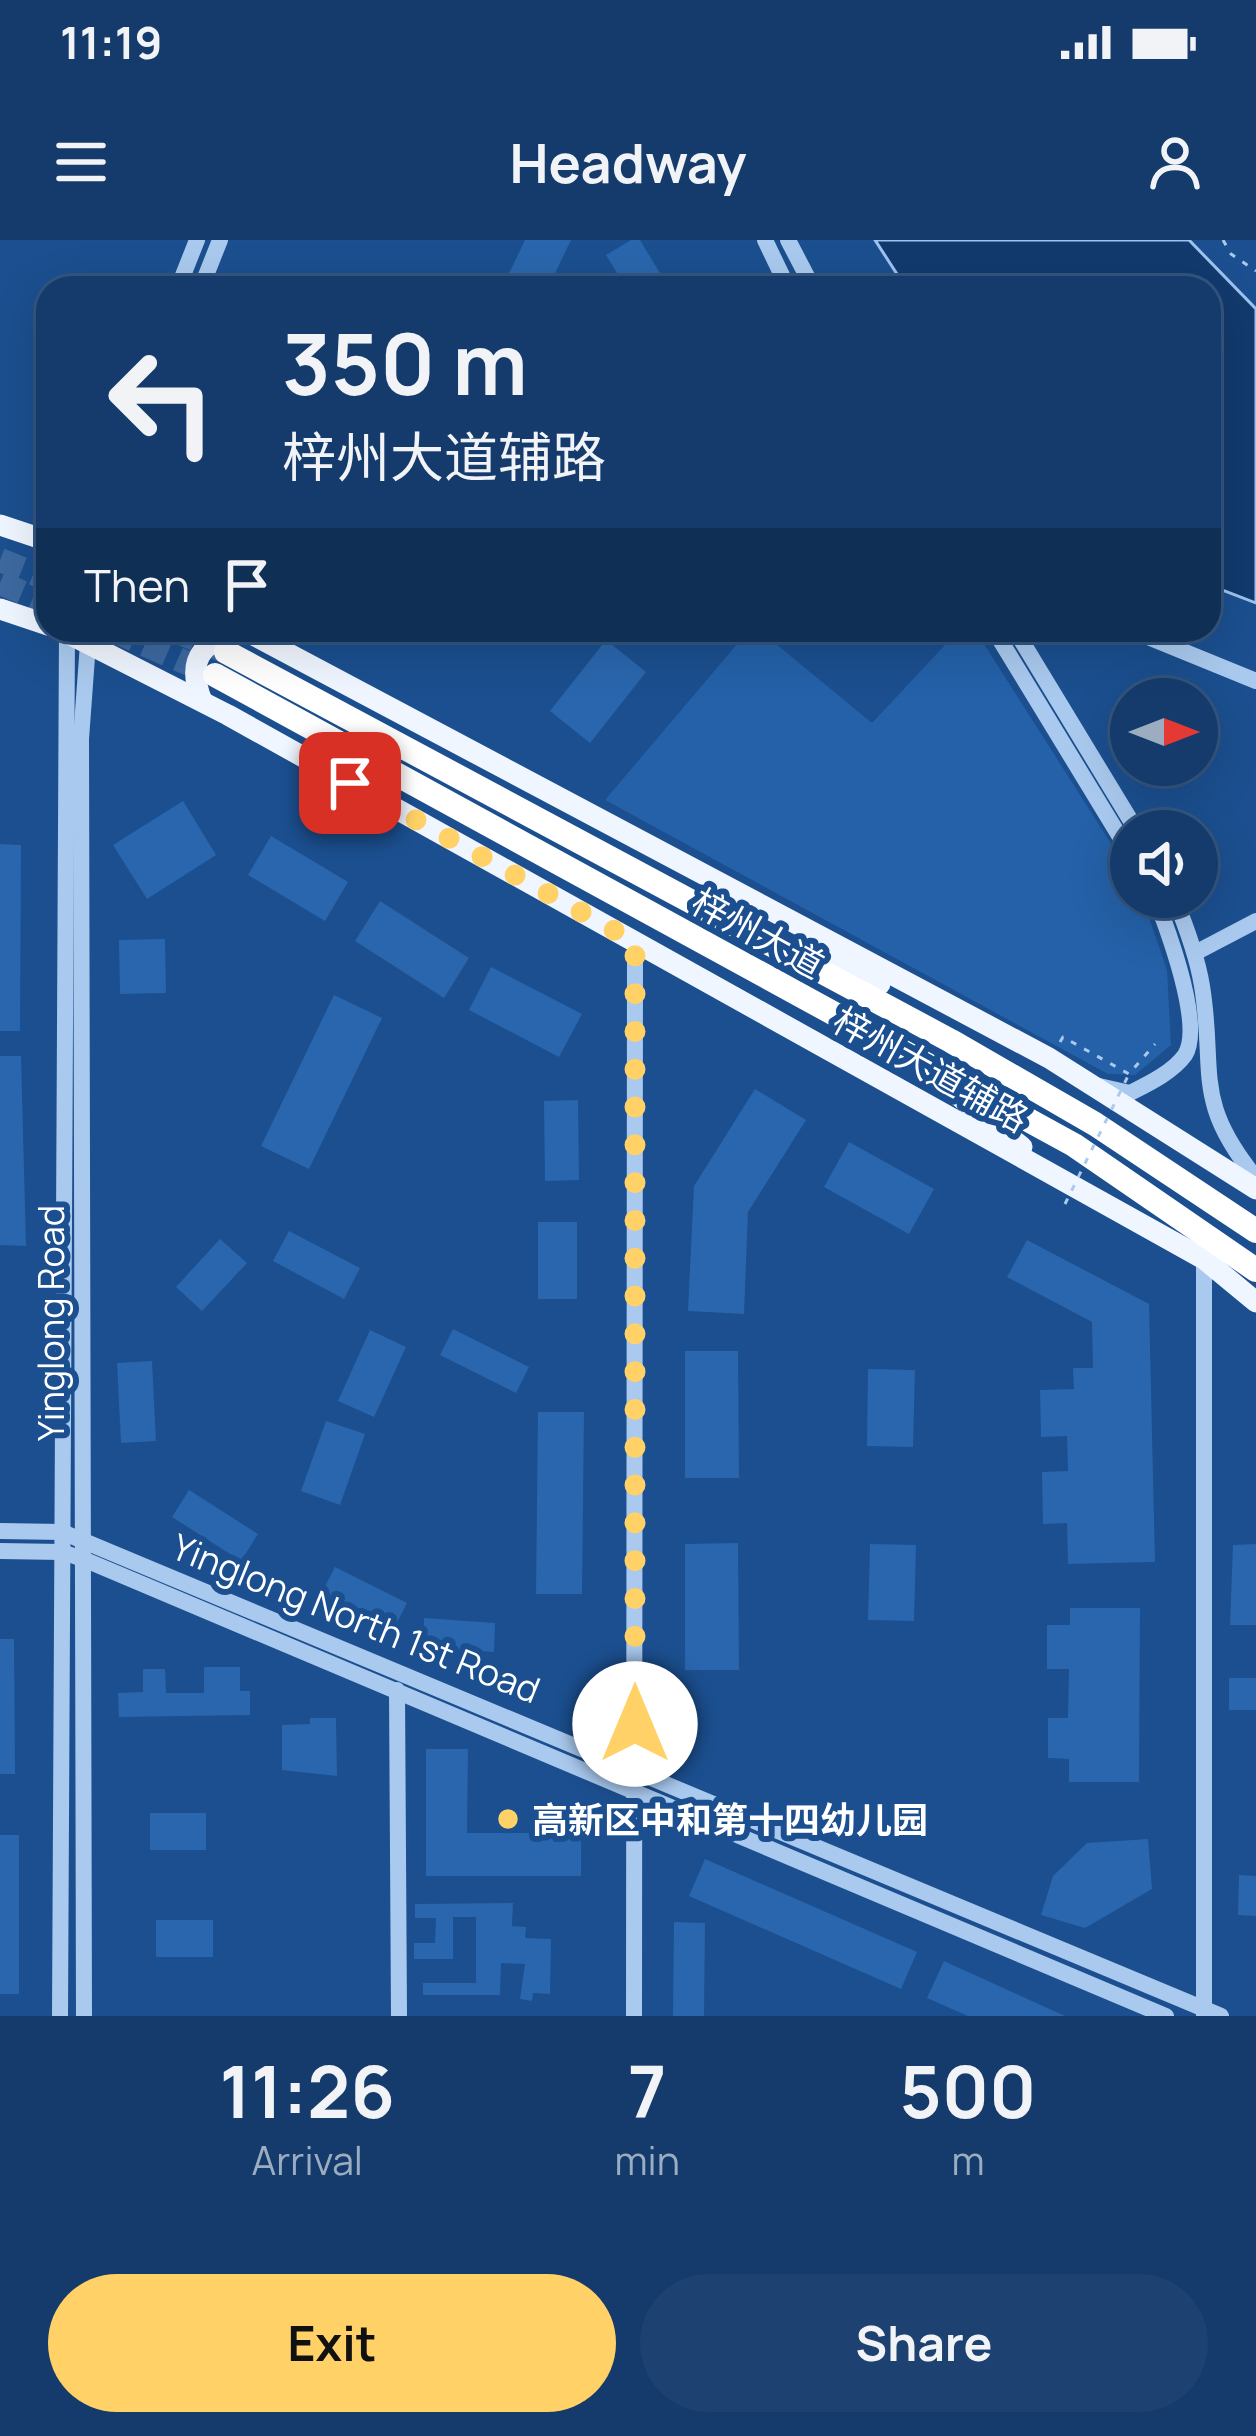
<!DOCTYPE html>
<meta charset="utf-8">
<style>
:root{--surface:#143b6b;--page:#1d4271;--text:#f1f3f6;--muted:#9dadc1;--line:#33557e;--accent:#ffd166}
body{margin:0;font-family:Manrope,"Noto Sans SC",sans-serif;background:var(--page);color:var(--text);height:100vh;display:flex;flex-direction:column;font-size:45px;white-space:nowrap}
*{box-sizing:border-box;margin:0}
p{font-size:39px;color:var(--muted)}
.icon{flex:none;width:66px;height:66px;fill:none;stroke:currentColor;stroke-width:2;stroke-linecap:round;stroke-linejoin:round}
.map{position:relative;height:1776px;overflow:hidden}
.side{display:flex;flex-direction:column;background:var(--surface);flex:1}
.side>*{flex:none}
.top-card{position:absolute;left:36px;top:36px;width:1185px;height:366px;border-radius:36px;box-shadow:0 12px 48px #0002,0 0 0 3px var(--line);background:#143b6b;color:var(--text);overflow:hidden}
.needle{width:78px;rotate:90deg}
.buttons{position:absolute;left:1110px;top:438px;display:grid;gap:24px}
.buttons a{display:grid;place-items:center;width:108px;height:108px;border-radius:50%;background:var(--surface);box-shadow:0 12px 48px #0002,0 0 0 3px var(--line);font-size:60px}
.pin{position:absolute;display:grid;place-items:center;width:102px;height:102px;color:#fff;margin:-51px;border-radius:24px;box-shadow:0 6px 18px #0006}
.me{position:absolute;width:132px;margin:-66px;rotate:0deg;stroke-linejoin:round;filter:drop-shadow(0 0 9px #0008)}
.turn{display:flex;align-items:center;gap:42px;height:252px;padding:0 48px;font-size:54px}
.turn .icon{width:156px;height:156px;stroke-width:2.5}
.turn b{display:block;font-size:84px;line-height:102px}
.then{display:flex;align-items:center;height:114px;padding:0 48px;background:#0003;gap:24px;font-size:45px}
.eta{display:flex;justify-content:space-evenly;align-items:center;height:204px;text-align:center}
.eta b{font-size:72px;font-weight:700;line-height:84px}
.primary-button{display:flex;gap:24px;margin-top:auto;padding:24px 48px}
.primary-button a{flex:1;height:138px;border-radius:72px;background:var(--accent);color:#111;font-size:48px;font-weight:700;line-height:138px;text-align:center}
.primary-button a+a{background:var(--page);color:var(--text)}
.status{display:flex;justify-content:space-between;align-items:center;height:84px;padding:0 60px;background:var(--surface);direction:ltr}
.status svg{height:33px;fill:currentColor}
header{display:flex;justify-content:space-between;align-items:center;height:156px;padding:0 48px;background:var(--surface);font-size:54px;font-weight:700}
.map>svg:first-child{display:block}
</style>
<div class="status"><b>11:19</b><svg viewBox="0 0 49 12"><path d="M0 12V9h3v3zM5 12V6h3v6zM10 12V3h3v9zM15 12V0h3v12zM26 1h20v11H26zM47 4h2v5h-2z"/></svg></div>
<header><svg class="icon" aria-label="menu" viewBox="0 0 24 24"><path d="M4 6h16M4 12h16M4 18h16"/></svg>Headway<svg class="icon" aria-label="person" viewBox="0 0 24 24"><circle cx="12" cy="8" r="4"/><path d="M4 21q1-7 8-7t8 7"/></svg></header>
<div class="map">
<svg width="1256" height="1776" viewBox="0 0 1256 1776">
<rect width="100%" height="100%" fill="#1b4f8f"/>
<!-- green -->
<polygon fill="#2461a8" points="749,390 759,390 872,483 959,390 975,390 1131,635 1131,657 1142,657 1167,730 1171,805 1135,835 1108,834 605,560"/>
<!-- water -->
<polygon fill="#123a6d" stroke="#9cc4f0" stroke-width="3" points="875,0 1189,0 1256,69 1256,363 1209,345 1209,48 906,48"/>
<!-- building -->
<g fill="#2a66ad">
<polygon points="525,0 571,0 548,48 502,48"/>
<polygon points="631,0 640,0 669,48 626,48 606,15"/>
<polygon points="606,400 646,432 590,503 550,471"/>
<polygon points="183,561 216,615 147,659 113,605"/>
<polygon points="271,596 348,642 325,681 248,635"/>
<polygon points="0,604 21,605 20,791 0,791"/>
<polygon points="380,661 469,718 444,758 355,701"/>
<polygon points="165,699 166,753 120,754 119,700"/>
<polygon points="491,727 582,774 559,817 469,770"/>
<polygon points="334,755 382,778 309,929 261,906"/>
<polygon points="0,816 21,816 26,1006 0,1005"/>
<polygon points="755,849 806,880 748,972 744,1074 688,1071 694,946"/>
<polygon points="578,860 579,940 545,941 544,861"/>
<polygon points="849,902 934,949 909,994 824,947"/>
<rect x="538" y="982" width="39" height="77"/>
<polygon points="289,991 360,1028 344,1059 273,1021"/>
<polygon points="220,999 247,1023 202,1071 176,1047"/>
<polygon points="1027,1000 1149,1064 1155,1322 1068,1324 1067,1283 1043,1284 1042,1232 1068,1231 1067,1196 1041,1197 1040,1150 1074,1149 1073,1128 1093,1128 1092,1082 1007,1037"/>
<polygon points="453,1089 529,1127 516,1153 440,1115"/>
<polygon points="370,1090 406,1107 374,1177 338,1161"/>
<polygon points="685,1111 738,1111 739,1238 685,1238"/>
<polygon points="152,1121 156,1201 121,1203 117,1123"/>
<polygon points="868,1129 915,1130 913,1207 867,1206"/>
<polygon points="538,1172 584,1172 582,1354 536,1354"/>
<polygon points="326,1181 365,1194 340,1265 301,1251"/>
<polygon points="189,1250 258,1294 241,1321 172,1277"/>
<polygon points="738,1303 739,1430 685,1430 685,1304"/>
<polygon points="870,1304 916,1305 914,1381 868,1380"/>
<polygon points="1256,1304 1256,1385 1230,1385 1233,1305"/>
<polygon points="335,1327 407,1363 392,1392 320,1356"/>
<polygon points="1070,1368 1140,1368 1139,1542 1069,1542 1069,1519 1048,1518 1048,1478 1068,1478 1069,1429 1047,1429 1047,1385 1070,1385"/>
<polygon points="424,1378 495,1383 494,1412 423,1407"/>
<polygon points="0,1399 14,1399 15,1534 0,1534"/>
<polygon points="204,1427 240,1427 240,1451 250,1451 250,1475 119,1477 118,1453 143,1452 143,1429 165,1429 166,1453 204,1453"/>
<rect x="1229" y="1438" width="27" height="32"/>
<polygon points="310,1478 336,1478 337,1536 282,1530 282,1485 310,1484"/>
<polygon points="426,1509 468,1509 467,1593 537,1593 537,1575 563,1575 581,1598 581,1636 426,1636"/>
<rect x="150" y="1573" width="56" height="37"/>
<rect x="0" y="1595" width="19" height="159"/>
<polygon points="1148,1599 1152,1649 1085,1688 1041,1675 1053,1636 1087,1603"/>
<polygon points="705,1619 917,1712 901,1749 689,1656"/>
<polygon points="1239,1635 1256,1636 1256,1676 1238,1675"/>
<polygon points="513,1663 512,1686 526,1687 525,1698 551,1699 550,1754 533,1753 532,1761 520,1759 525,1724 501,1723 500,1755 423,1755 423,1743 476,1743 476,1677 453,1677 453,1719 414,1719 414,1703 435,1703 436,1678 415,1678 415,1664"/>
<rect x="156" y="1680" width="57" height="37"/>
<polygon points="674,1682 705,1683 704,1776 673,1776"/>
<polygon points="944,1721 1065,1776 968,1776 927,1758"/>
</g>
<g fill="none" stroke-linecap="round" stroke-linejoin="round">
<!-- highway-tunnel -->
<g stroke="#3d69a0" stroke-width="24" stroke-dasharray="24 12" stroke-linecap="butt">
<polyline points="0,320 48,339"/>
<polyline points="0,343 48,363"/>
<polyline points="112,390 214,435"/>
<polyline points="173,390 226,412"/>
</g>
<!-- path -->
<g stroke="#a9c9ee" stroke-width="3" stroke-dasharray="6 9" stroke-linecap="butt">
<polyline points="1223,0 1231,14 1256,31"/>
<polyline points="1060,802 1063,797 1129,834 1155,804"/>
</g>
<!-- minor -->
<g stroke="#a9c9ee" stroke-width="16">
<polyline points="765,0 788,48"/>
<polyline points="788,0 813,48"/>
<polyline points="178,48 197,0"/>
<polyline points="201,48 220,0"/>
<polyline points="994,390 1131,615"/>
<polyline points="1015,390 1137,591"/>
<polyline points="1131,390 1256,441"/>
<polyline points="1019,397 1039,390"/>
<path d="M1174,657C1186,686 1197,715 1202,746C1216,832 1192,860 1256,938"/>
<polyline points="1195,713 1256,681"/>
<path d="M1099,846L1130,853C1148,844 1173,832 1185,815C1204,785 1167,688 1155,657"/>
<polyline points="0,1291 62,1292 1221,1776"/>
<polyline points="0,1311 62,1312 83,1319 1166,1776"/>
<polyline points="397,1450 399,1776"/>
<polyline points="1204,1775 1204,1019"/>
<polyline points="60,1776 67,390"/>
<polyline points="84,1776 81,499 89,390"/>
<polyline points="634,1776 635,702"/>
</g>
<!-- major -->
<g stroke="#f0f6ff" stroke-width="21">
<polyline points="0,285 48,301"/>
<polyline points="0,369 48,385"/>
<polyline points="61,390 228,475 1204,1019 1256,1062"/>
<polyline points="244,390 1049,818 1256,949"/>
<path d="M202,461C184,416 206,396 250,393"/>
<polyline points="799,708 880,744"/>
<polyline points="944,844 1022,907"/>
</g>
<!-- highway -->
<g stroke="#fff" stroke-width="24">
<polyline points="226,412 951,801 1095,884 1256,991"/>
<polyline points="215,435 1074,905 1256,1030"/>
</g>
<!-- path-bridge -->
<polyline stroke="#a9c9ee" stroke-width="3" stroke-dasharray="6 9" stroke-linecap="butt" points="1065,964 1129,834"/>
</g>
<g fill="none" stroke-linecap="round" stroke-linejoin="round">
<!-- route -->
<polyline stroke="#ffd166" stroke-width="21" stroke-dasharray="0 37.8" points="350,543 635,702 635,1484"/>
</g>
<!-- markers -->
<circle fill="#ffd166" stroke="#1b4f8f" stroke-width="4.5" cx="508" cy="1579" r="12"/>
<g text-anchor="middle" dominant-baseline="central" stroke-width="12" stroke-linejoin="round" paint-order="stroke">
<!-- street labels -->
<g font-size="36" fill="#fff" stroke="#1b4f8f">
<text transform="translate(758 693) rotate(29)">梓州大道</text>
<text transform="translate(931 829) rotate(29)">梓州大道辅路</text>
<text transform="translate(50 1083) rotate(-90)">Yinglong Road</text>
<text transform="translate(356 1378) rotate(22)">Yinglong North 1st Road</text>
</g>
<!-- poi labels -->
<g font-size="36" font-weight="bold" fill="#fff" stroke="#1b4f8f" text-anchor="start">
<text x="532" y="1579">高新区中和第十四幼儿园</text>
</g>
</g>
</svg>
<div class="buttons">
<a><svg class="needle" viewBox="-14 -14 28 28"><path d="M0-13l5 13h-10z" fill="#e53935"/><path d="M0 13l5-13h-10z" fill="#9dadc1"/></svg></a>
<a><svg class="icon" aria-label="sound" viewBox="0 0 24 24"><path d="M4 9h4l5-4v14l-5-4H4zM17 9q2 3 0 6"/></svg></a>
</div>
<div class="pin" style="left:350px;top:543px;background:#d93025"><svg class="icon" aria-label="arrive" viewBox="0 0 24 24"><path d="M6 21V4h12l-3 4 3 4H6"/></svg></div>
<svg class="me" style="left:635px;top:1484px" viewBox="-20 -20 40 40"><circle r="19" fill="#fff"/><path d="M0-13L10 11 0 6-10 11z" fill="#ffd166"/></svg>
<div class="top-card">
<div class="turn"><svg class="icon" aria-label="left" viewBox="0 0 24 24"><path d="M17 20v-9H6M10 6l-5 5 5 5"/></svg><div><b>350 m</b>梓州大道辅路</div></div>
<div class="then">Then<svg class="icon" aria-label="arrive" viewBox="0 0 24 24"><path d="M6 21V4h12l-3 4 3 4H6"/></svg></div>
</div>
</div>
<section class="side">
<div class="eta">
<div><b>11:26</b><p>Arrival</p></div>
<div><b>7</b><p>min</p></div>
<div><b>500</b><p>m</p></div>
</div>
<div class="primary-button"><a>Exit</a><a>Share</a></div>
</section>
